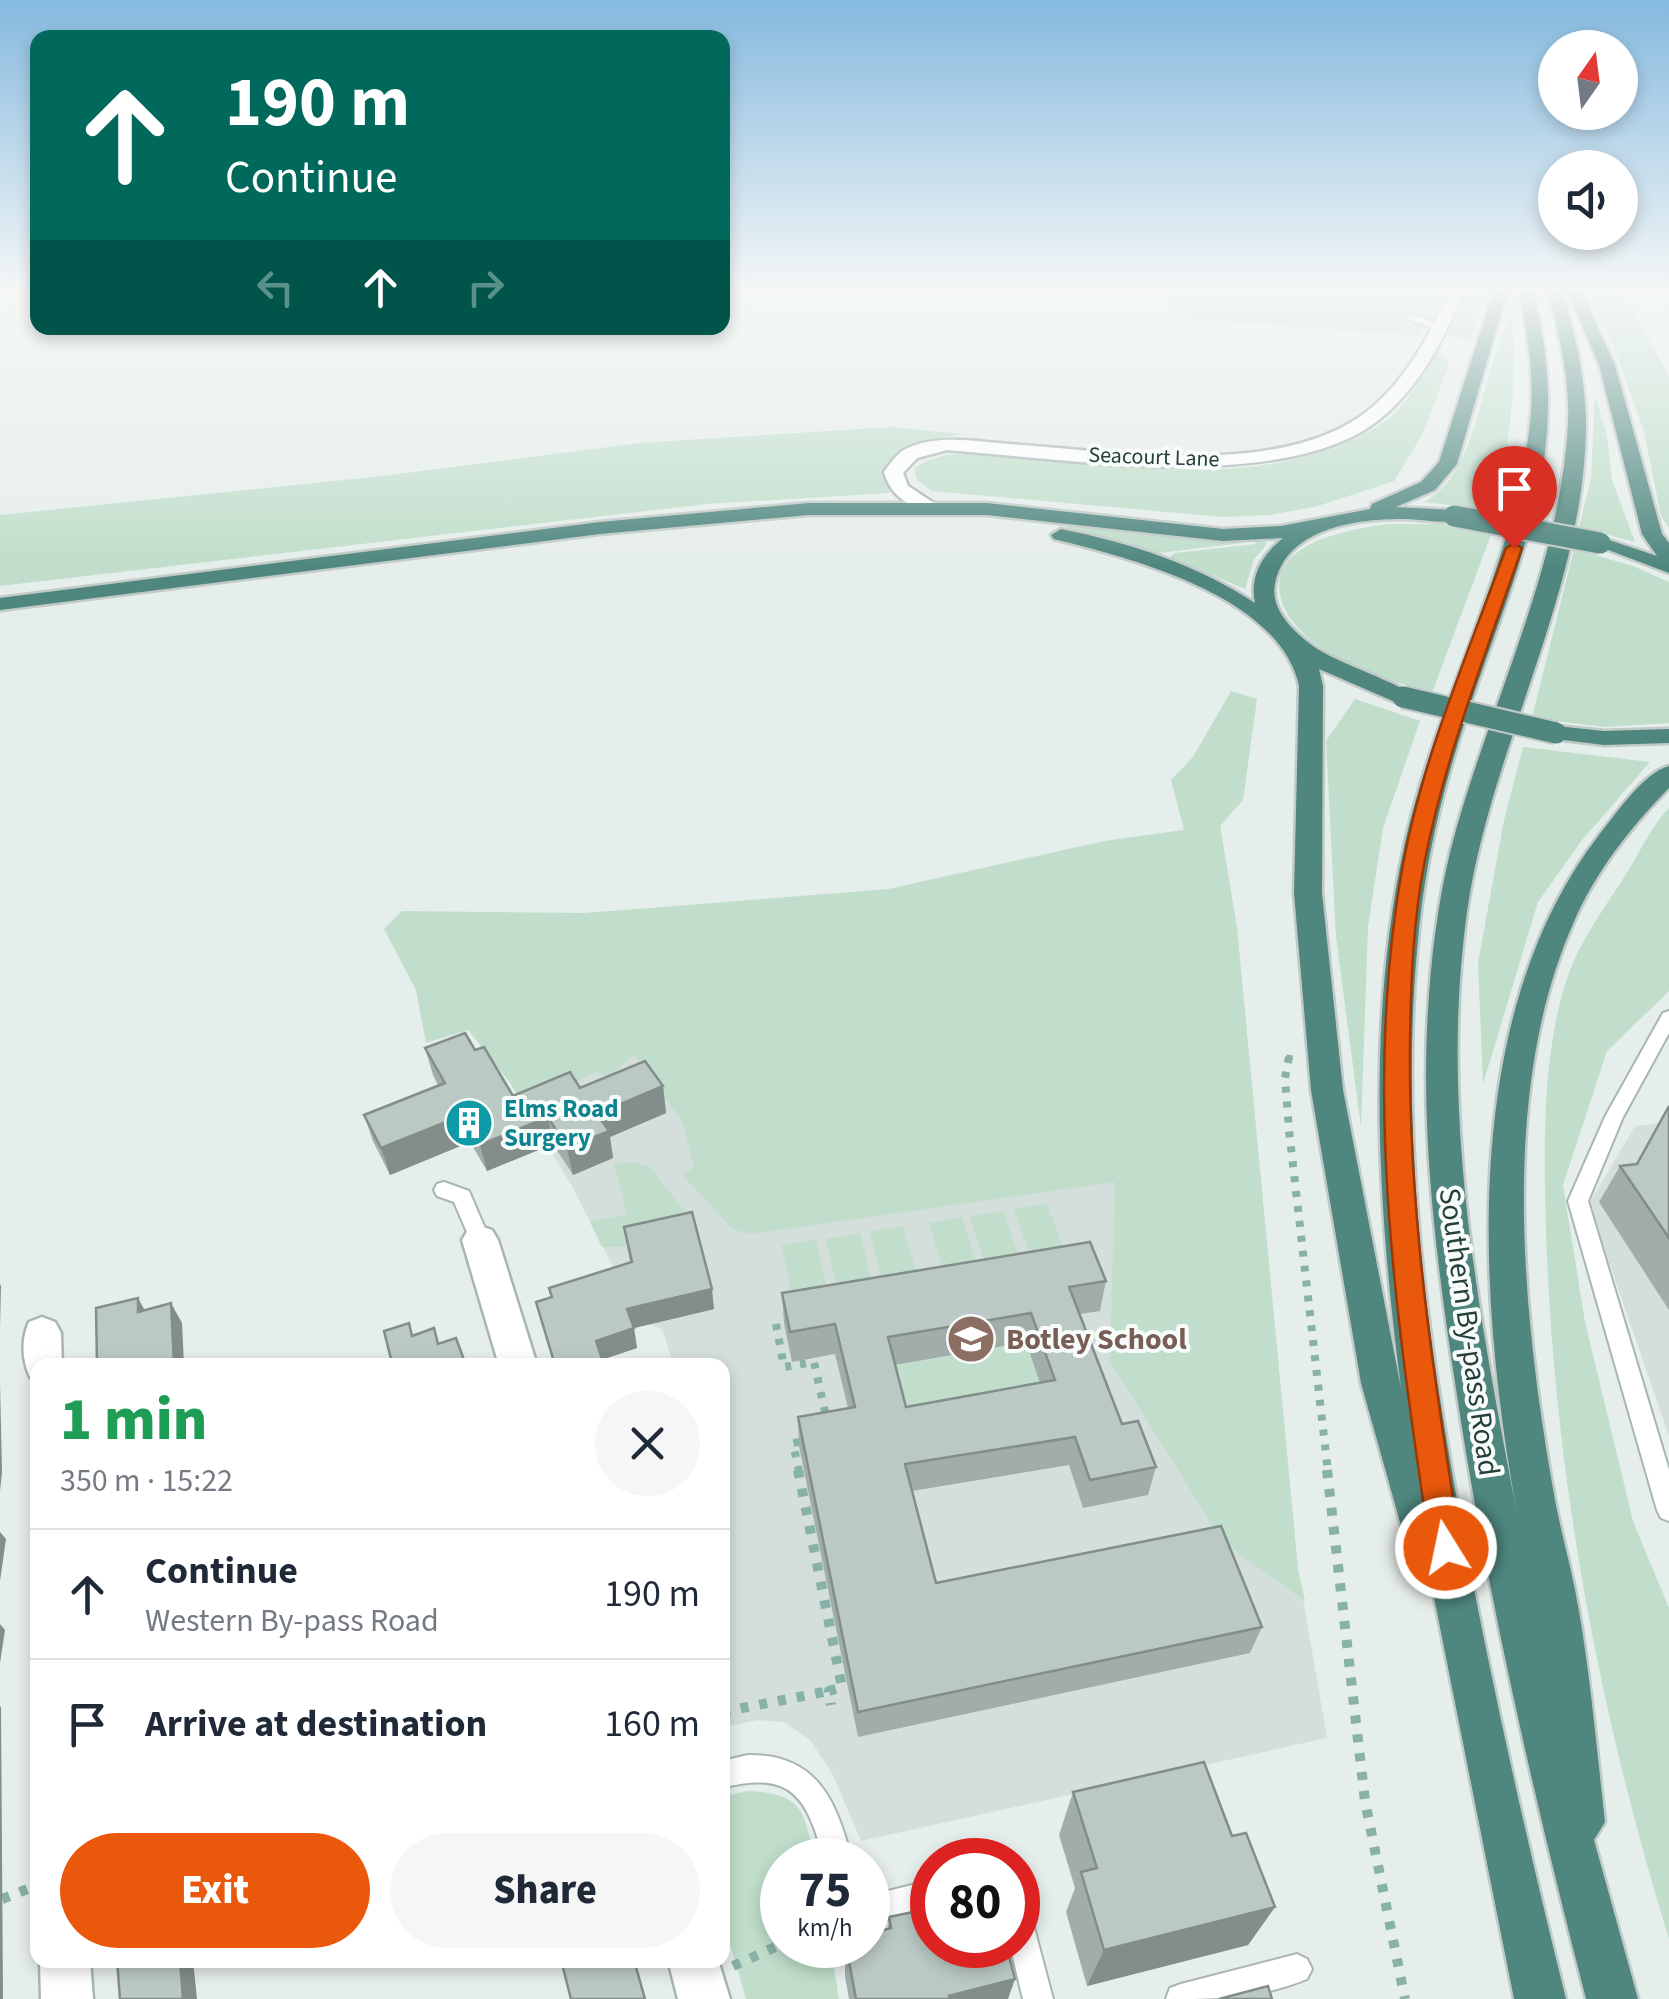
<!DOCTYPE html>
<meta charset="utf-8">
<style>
:root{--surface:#fff;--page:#f6f6f7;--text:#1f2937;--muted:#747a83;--line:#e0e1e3;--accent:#ea580c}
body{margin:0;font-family:"Source Sans 3",sans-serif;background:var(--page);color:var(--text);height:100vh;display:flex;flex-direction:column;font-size:38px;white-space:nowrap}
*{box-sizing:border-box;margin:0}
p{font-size:32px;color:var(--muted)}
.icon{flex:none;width:55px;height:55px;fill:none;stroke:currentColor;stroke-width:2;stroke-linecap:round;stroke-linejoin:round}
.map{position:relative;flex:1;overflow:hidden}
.drawer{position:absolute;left:30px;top:1358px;width:700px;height:610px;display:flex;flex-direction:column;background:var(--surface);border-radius:20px;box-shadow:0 5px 15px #0003}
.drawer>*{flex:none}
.guide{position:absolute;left:30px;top:30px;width:700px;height:305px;border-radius:20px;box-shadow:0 5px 15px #0003;background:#00695c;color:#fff;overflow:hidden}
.needle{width:65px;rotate:14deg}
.buttons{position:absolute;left:1538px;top:30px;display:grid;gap:20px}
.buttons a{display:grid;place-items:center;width:100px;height:100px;border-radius:50%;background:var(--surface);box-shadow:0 5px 15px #0003;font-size:50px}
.speed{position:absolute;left:760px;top:1838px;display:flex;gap:20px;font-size:50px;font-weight:700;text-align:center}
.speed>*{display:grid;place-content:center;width:130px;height:130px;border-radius:50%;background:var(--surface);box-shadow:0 5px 15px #0003;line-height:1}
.speed small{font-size:25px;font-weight:400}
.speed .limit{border:15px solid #d22;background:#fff;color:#111}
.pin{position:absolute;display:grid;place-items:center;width:85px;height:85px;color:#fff;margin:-102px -42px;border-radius:50% 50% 50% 0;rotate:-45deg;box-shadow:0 0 10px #0007}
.pin .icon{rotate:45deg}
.me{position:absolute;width:110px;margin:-55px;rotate:350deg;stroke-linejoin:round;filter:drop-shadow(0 0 8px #0008)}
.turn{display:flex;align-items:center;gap:35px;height:210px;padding:0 30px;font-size:45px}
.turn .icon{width:130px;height:130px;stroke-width:2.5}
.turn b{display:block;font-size:70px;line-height:85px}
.lanes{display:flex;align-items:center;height:95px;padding:0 30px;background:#0003;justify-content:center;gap:50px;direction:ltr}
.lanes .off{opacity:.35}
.round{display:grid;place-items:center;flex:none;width:105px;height:105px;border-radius:52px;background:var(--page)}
.headline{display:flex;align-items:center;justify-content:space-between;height:170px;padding:0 30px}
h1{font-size:60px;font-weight:800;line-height:75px;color:#1e9e55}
.button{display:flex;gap:20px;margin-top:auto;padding:20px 30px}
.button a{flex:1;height:115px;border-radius:60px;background:var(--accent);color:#fff;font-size:40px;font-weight:800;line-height:115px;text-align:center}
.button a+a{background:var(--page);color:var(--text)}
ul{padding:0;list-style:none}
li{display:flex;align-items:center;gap:30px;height:130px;padding:0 30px;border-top:2px solid var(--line)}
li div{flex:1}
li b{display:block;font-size:38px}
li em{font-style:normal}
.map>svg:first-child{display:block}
</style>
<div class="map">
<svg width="1669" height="1999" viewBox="0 0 1669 1999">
<rect width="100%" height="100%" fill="#e6eeeb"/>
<!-- built -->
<g fill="#d4dedb">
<polygon points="1220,825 1237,928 1298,1569 1327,1738 861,1841 832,1773 810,1740 784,1722 758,1720 723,1727 722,1365 674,1365 662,1329 640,1320 573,1188 511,1084 393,925 773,901 889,889 1105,841"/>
<polygon points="1669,1122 1669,1436 1589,1204 1635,1126"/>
</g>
<!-- green -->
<g fill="#c0decb">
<polygon points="1164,286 1449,286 1449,294 1419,336 1173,317"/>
<polygon points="1464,286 1486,286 1472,339 1448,336"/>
<polygon points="1583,286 1612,286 1629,304 1669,377 1669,528 1661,516 1644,431 1615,351"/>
<path d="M1512,315C1518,389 1509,439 1495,511L1424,502C1482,471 1479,369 1512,315Z"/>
<path d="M1439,350L1449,365L1421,437L1394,481L1318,506L1270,515L1223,517L932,491L917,480L914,469C962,428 1146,470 1215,469C1270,469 1346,452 1389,418C1409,402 1424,371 1439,350Z"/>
<polygon points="1595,395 1607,436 1612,480 1635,542 1579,527 1591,479"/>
<polygon points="891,427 963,434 915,442 885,467 890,493 707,504 0,586 0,515 383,476 640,443"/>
<polygon points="1068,521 1239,538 1242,543 1159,553 1066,529"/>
<path d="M1387,524H1439L1492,532L1432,693C1394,682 1358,671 1324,650C1308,640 1290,622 1283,605C1260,544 1346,530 1387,524Z"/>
<polygon points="1252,539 1263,539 1267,544 1254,559 1245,589 1169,557 1175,553 1256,544"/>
<polygon points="1574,549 1633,566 1669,582 1669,723 1603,727 1532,718"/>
<polygon points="1231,691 1257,699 1243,800 1220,826 1237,928 1298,1569 1305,1601 1223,1542 1110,1361 1115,1182 750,1234 733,1229 682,1175 694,1167 683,1123 634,1054 609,1078 596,1072 523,1107 511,1084 468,1030 426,1043 416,990 384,929 402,911 586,913 889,889 1105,841 1184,830 1171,780 1193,757"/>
<polygon points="1355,699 1420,721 1383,828 1368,927 1361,1127 1336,937 1326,741"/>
<polygon points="1523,747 1650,762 1582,840 1538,902 1483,1084 1478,963 1504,820"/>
<path d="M1669,808V991L1607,1051L1563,1185L1585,1322L1633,1521L1669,1608V1939C1598,1709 1554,1473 1546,1232C1544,1151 1541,1054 1568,976C1581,938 1607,905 1628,871C1641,850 1652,825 1669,808Z"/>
<polygon points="633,1162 651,1168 697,1227 694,1232 627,1247 602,1247 590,1222 627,1214 614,1164"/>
<polygon points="1047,1204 1066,1256 1032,1261 1014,1209"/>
<polygon points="1003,1211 1021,1263 987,1269 970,1216"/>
<polygon points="962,1217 978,1270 944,1275 929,1223"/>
<polygon points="903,1226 918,1279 883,1285 870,1231"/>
<polygon points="860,1233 873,1287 838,1292 826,1239"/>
<polygon points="816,1240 828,1294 793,1299 782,1245"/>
<polygon points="1026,1342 1049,1409 905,1436 887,1367"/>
<path d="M747,1791C802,1792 806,1812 814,1860H782V1945H830L839,1999H746L723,1920L722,1797Z"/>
</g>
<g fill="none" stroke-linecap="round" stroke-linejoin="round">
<!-- service casing -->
<g stroke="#a8b6b3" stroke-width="4">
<g id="service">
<polygon points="1410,314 1445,326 1447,328 1442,331 1407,319 1405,317"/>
<polygon points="1669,1011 1669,1033 1623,1117 1588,1201 1669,1470 1669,1521 1661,1518 1657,1510 1568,1201 1605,1117 1663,1013"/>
<polygon points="444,1182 469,1191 490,1240 487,1246 480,1248 473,1246 454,1202 437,1196 434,1190 437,1184"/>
<path d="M748,1755C818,1754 836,1801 852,1860H824C807,1797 792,1770 722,1788V1761Z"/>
<polygon points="932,1880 932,1908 868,1924 868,1896"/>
<polygon points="1018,1906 1028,1910 1032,1920 1053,1999 1023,1999 1010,1945 1018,1945"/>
<path d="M1297,1954L1307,1959L1312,1969L1307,1979C1258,1999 1218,1999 1166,1999L1170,1988L1181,1984Z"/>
</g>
</g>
<!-- minor casing -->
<g stroke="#a8b6b3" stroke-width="5">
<g id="minor">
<polygon points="480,1226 492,1230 498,1240 537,1365 499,1365 462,1240 468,1230"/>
<path d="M42,1317L55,1322L61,1333L62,1365H38V1379L30,1377C22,1360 21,1339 29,1322Z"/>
<polygon points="40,1960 90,1960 93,1999 41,1999"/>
<polygon points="668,1960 718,1960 730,1999 678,1999"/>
</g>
</g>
<!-- tertiary casing -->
<g stroke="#a8b6b3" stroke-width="5">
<path id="tertiary" d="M1452,286H1466C1445,339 1413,402 1361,432C1259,490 1062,459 947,450L917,458L903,473L908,486L940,507L930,513C908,506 890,495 884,472C889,465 897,454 904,450C935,433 977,442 1010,444C1109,451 1259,475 1348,424C1399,396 1429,337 1452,286Z"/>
</g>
<!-- trunk casing -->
<g stroke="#c2cac8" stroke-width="5">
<g id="trunk">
<path d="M1495,286H1509L1457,464L1435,490L1396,507L1454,510L1464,516L1461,520C1444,524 1425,520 1408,519C1359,518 1286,527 1275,584C1270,610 1294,632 1313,646C1336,663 1403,684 1415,697L1403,704L1395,702L1319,669L1323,686L1322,893L1343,1090L1401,1388C1378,1210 1366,1024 1404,847C1436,699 1517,565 1531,413C1534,370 1526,328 1518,286H1532C1542,326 1549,365 1548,407C1547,512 1500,613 1468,712C1442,790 1423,869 1417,951C1400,1144 1427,1338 1462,1527C1492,1686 1527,1843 1566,1999H1514L1428,1567L1413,1561L1407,1547L1361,1383L1311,1090L1294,893L1299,686C1280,596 1131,558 1054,539L1051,535L1061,529C1130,543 1196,564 1255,603C1249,576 1263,554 1283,538L1223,541L987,515H809L600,534L0,610V598L600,522L809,503H987L1223,529L1281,526L1370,509L1372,504L1421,482L1439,462Z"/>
<path d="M1547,286H1561C1574,331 1585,373 1586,420C1587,587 1490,747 1467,912C1439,1112 1479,1316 1517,1513C1478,1299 1459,1016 1599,835C1616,814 1643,773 1669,766V788C1630,828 1595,872 1573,924C1498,1093 1523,1322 1555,1500C1562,1537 1573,1574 1579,1611C1591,1681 1597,1752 1605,1822L1594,1840L1638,1999H1586C1534,1797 1487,1595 1456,1389C1436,1259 1419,1126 1429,995C1433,939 1441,883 1456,830C1494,695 1560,566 1568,424C1570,376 1558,332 1547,286Z"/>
<polygon points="1565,286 1579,286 1615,365 1662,534 1669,543 1669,573 1590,543 1600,537 1657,556 1642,534 1599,365"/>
<polygon points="1556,726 1604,731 1669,729 1669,743 1604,745 1547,738 1544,733 1547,728"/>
</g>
</g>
<!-- path-far3 -->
<polyline stroke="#88b1a8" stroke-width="4" stroke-dasharray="2.5 4" stroke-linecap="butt" points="1358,286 1396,309"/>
<!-- path-far2 -->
<polyline stroke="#88b1a8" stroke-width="6" stroke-dasharray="5 8" stroke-linecap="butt" points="1289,1060 1290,1054"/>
<!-- path-far1 -->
<g stroke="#88b1a8" stroke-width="8" stroke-dasharray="6 9" stroke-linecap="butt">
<polyline points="1289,1057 1285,1078 1289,1130 1328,1472"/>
<polyline points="776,1324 784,1367 814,1362 827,1421"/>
<polyline points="799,1472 793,1443 804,1441"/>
</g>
<!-- path -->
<g stroke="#88b1a8" stroke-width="10" stroke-dasharray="8 11" stroke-linecap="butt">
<polyline points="798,1470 842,1687 829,1691 831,1705"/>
<polyline points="1327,1470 1365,1801 1405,1999"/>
<polyline points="722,1712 829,1691"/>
<polyline points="2,1899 38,1885"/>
<polyline points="733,1966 782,1944"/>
</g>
<!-- service -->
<use href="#service" fill="#fff" fill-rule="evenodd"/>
<!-- minor -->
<use href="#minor" fill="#fff" fill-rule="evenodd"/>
<!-- tertiary -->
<use href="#tertiary" fill="#fff" fill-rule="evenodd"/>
<!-- trunk -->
<use href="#trunk" fill="#4f877f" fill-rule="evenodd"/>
<!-- trunk-bridge casing -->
<g stroke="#c2cac8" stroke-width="25" stroke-linecap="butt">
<g id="trunk-bridge">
<polyline points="1454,516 1600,543"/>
<polyline points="1403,697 1556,733"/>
</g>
</g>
<!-- trunk-bridge -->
<use href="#trunk-bridge" stroke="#4f877f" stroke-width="21"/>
</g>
<!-- wall -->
<g fill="#a1ada9" fill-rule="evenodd">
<polygon points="425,1048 475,1050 513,1096 580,1088 663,1086 666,1113 610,1137 613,1158 573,1175 553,1144 487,1171 470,1142 390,1175 373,1141 364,1115 438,1085 433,1075"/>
<polygon points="1669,1105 1669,1310 1599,1202 1620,1166 1636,1164"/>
<polygon points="624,1227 714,1309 634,1328 637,1348 602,1360 604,1365 554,1365 536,1302 551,1298 549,1288 630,1262"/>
<path d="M1106,1281L1100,1311L1080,1314L1122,1424L1156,1467L1148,1495L1083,1508L1069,1465L912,1491L936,1583L1262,1627L1250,1653L858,1737L799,1446L798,1417L848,1408L835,1354L792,1362L784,1323L782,1293ZM1026,1342L1040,1383L906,1407L895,1365Z"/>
<polygon points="1073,1792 1232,1836 1275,1907 1248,1945 1087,1986 1066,1912 1075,1888 1059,1835"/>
<polygon points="889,1917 1008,1999 849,1999 845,1976 845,1945 868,1945 888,1929"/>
</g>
<!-- shaded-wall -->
<g fill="#838d8a">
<polygon points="663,1086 666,1113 610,1137 613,1158 573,1175 567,1148 597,1114"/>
<polygon points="463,1115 470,1142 390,1175 381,1148"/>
<polygon points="548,1117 553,1144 487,1171 480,1145"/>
<polygon points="0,1284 1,1286 0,1329"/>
<polygon points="712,1289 714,1309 630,1329 627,1309"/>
<polygon points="138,1298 149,1318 138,1312"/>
<polygon points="171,1303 182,1323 184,1365 174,1365"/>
<polygon points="634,1328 637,1348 600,1360 596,1341"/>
<polygon points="0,1382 2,1472 0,1491"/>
<polygon points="0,1532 6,1539 0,1581"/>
<polygon points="0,1624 5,1630 0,1663"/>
<polygon points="0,1706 1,1707 3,1999 0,1999"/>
<polygon points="1275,1907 1248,1945 1087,1986 1104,1950"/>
<polygon points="180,1960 193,1960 197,1999 183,1999"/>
<polygon points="1015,1979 1008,1999 949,1999 949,1996"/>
</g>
<!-- building -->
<g fill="#bbc9c5" stroke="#838d8a" stroke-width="2.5" fill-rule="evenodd">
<polygon points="465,1033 475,1050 484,1047 513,1096 570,1072 580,1088 645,1061 663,1086 597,1114 609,1131 567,1148 548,1117 480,1145 463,1115 381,1148 364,1115 445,1083 425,1048"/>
<polygon points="1669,1106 1669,1238 1620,1166 1637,1164"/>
<polygon points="692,1212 712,1289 627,1309 634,1328 596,1341 604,1365 555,1365 536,1302 552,1297 549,1288 632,1262 624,1227"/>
<path d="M1090,1242L1106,1281L1069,1287L1122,1424L1138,1421L1156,1467L1090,1480L1075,1437L905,1464L936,1583L1221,1526L1262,1627L858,1712L798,1417L855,1407L835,1324L790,1332L782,1293ZM1031,1313L1055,1380L906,1407L888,1337Z"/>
<polygon points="138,1298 138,1312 171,1303 174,1365 97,1365 96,1308"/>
<polygon points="409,1323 412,1336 434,1328 438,1344 456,1338 464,1360 449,1365 373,1365 391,1359 384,1331"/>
<polygon points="1204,1762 1232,1836 1246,1833 1275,1907 1104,1950 1081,1872 1097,1868 1073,1792"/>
<polygon points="932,1908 932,1945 1006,1945 1015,1979 949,1996 950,1999 856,1999 846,1945 868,1945 868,1934 891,1928 889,1917"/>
<polygon points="117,1960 180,1960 183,1999 120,1999"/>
<polygon points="561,1960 634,1960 645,1999 571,1999"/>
<polygon points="1268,1986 1272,1999 1219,1999"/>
</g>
<!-- sky -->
<linearGradient id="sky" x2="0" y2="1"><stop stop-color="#85b9df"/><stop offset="0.51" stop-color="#f4f7f6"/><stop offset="1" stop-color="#f4f7f6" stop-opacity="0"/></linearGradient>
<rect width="1669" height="566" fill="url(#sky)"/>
<!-- route -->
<path fill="#ea580c" stroke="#983908" stroke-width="2.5" d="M1514,543L1522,548C1487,651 1446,753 1425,860C1413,919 1411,982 1410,1042C1408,1213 1434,1380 1461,1548L1457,1559L1446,1564L1434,1559L1430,1548C1397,1323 1361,1091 1403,864C1423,756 1469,651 1506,548Z"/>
<!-- icons -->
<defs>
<g id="building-disc" transform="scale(2.5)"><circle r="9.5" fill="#0f9aa8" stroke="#f7fbf9"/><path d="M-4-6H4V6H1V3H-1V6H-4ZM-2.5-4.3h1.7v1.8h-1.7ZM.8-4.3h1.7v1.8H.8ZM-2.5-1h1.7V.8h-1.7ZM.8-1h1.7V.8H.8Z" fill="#fff"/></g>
<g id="school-disc" transform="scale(2.5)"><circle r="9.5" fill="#8d6e63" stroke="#f7fbf9"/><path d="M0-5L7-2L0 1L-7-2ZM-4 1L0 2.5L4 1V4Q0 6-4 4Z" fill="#fff"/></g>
</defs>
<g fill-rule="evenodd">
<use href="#building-disc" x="469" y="1123"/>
<use href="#school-disc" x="971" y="1339"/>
</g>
<g text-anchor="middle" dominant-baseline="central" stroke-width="8" stroke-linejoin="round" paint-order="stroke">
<!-- far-street labels -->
<g font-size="22" fill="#25403b" stroke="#f7fbf9">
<text transform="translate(1154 457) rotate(2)">Seacourt Lane</text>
</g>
<!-- culture labels -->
<g font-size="25" font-weight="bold" fill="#0d838f" stroke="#f7fbf9" text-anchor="start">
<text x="504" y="1109">Elms Road<tspan x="504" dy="29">Surgery</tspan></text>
</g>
<!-- near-street labels -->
<g font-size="30" fill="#25403b" stroke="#f7fbf9">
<text transform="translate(1469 1332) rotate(82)">Southern By-pass Road</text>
</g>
<!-- near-education labels -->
<g font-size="30" font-weight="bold" fill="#785e54" stroke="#f7fbf9" text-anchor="start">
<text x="1006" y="1339">Botley School</text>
</g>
</g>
</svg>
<div class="buttons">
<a><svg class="needle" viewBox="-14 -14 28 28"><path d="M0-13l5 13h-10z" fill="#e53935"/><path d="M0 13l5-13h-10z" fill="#747a83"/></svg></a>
<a><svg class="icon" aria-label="sound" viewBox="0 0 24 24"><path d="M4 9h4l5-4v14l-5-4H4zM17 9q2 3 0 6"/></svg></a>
</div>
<div class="speed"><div>75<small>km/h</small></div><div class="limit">80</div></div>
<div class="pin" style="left:1514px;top:548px;background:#d93025"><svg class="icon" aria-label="arrive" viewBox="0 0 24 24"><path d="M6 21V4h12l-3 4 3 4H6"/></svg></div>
<svg class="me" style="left:1446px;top:1548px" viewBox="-20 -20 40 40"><circle r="17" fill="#ea580c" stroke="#fff" stroke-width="3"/><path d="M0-11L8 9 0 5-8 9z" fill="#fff"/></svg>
<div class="guide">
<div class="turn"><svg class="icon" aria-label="ahead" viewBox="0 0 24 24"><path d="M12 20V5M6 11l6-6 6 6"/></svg><div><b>190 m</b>Continue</div></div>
<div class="lanes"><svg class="icon off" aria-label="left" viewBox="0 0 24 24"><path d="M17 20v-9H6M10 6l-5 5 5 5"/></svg><svg class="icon" aria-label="ahead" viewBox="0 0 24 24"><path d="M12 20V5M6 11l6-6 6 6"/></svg><svg class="icon off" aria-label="right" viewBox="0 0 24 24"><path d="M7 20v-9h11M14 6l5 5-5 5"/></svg></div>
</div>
<section class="drawer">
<div class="headline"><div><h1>1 min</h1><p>350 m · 15:22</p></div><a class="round"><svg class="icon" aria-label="close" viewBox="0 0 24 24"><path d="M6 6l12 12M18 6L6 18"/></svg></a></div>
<ul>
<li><svg class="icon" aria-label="ahead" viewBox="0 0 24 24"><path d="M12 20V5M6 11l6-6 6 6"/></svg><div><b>Continue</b><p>Western By-pass Road</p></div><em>190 m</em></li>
<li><svg class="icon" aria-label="arrive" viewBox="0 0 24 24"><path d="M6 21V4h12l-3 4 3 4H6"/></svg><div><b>Arrive at destination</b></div><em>160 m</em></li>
</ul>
<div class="button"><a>Exit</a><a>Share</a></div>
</section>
</div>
